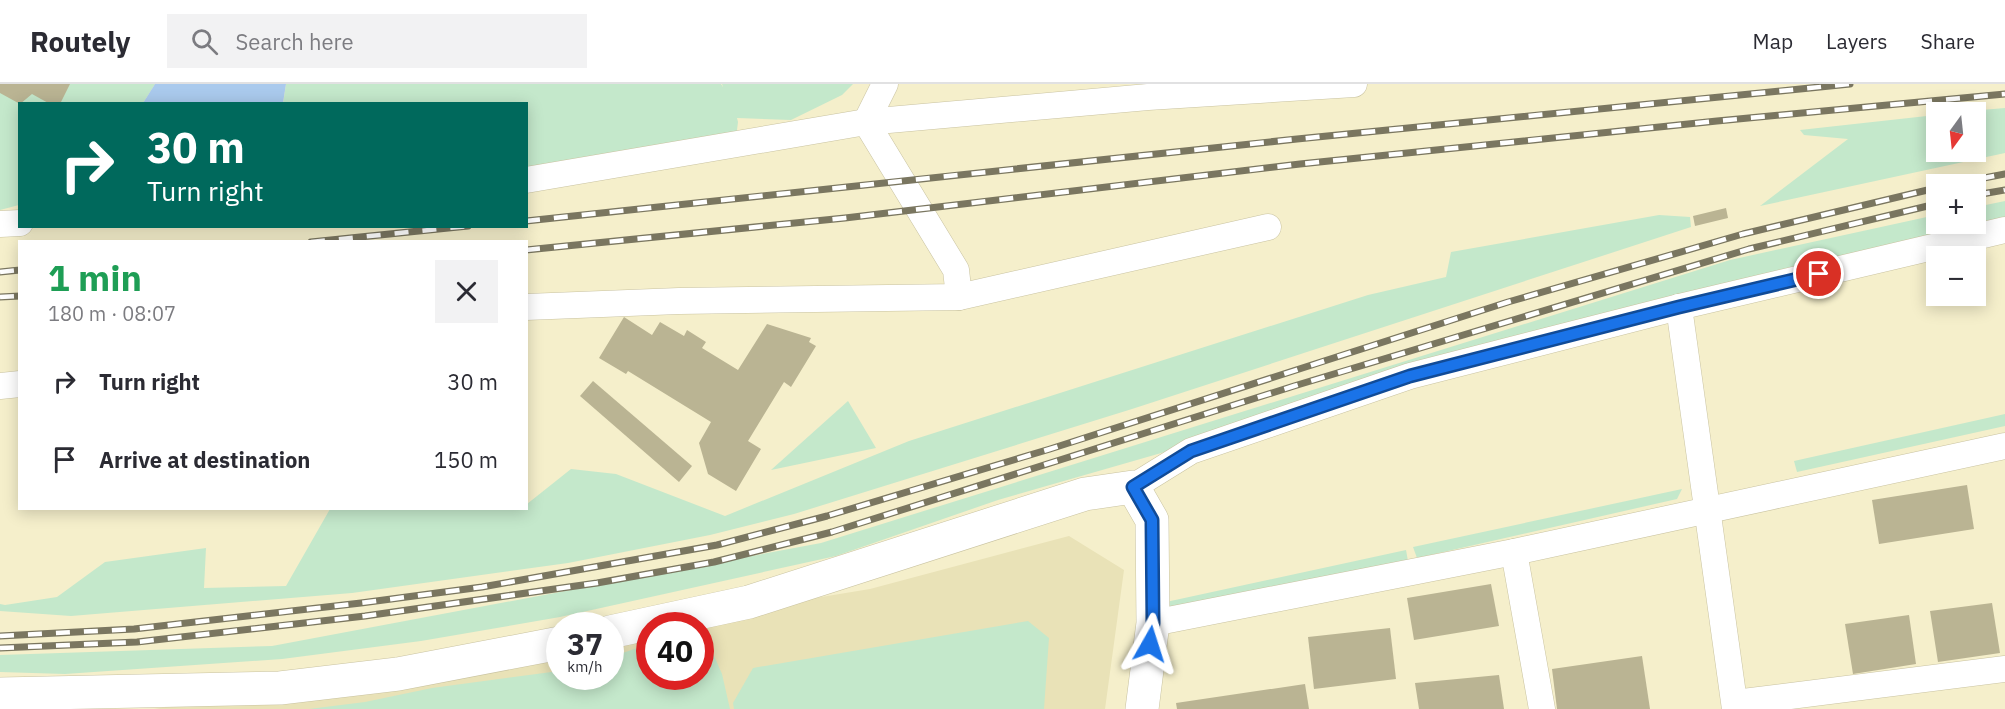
<!DOCTYPE html>
<meta charset="utf-8">
<style>
:root{--surface:#fff;--page:#f2f2f3;--text:#2b2b33;--muted:#7c7c81;--line:#e1e1e2}
body{margin:0;font-family:"IBM Plex Sans",sans-serif;background:var(--page);color:var(--text);height:100vh;display:flex;flex-direction:column;font-size:22px;white-space:nowrap}
*{box-sizing:border-box;margin:0}
p{font-size:20px;color:var(--muted)}
.icon{flex:none;width:33px;height:33px;fill:none;stroke:currentColor;stroke-width:2;stroke-linecap:round;stroke-linejoin:round}
.map{position:relative;flex:1;overflow:hidden}
.sheet{position:absolute;left:18px;top:156px;width:510px;height:270px;display:flex;flex-direction:column;background:var(--surface);border-radius:0px;box-shadow:0 3px 15px #0003}
.sheet>*{flex:none}
.guide{position:absolute;left:18px;top:18px;width:510px;height:126px;border-radius:0px;box-shadow:0 3px 15px #0003;background:#00695c;color:#fff;overflow:hidden}
.needle{width:39px;rotate:195deg}
.buttons{position:absolute;left:1926px;top:18px;display:grid;gap:12px}
.buttons a{display:grid;place-items:center;width:60px;height:60px;border-radius:0px;background:var(--surface);box-shadow:0 3px 15px #0003;font-size:30px}
.speed{position:absolute;left:546px;top:528px;display:flex;gap:12px;font-size:30px;font-weight:700;text-align:center}
.speed>*{display:grid;place-content:center;width:78px;height:78px;border-radius:50%;background:var(--surface);box-shadow:0 3px 15px #0003;line-height:1}
.speed small{font-size:15px;font-weight:400}
.speed .limit{border:9px solid #d22;background:#fff;color:#111}
.pin{position:absolute;display:grid;place-items:center;width:51px;height:51px;color:#fff;margin:-26px;border:3px solid #fff;border-radius:50%;box-shadow:0 2px 6px #0007}
.me{position:absolute;width:66px;margin:-33px;rotate:6deg;stroke-linejoin:round;filter:drop-shadow(0 0 4px #0008)}
.turn{display:flex;align-items:center;gap:21px;height:126px;padding:0 30px;font-size:27px}
.turn .icon{width:78px;height:78px;stroke-width:2.5}
.turn b{display:block;font-size:42px;line-height:51px}
.round{display:grid;place-items:center;flex:none;width:63px;height:63px;border-radius:0px;background:var(--page)}
.headline{display:flex;align-items:center;justify-content:space-between;height:102px;padding:0 30px}
h1{font-size:36px;font-weight:700;line-height:45px;color:#1e9e55}
ul{padding:0;list-style:none}
li{display:flex;align-items:center;gap:18px;height:78px;padding:0 30px}
li div{flex:1}
li b{display:block;font-size:22px}
li em{font-style:normal}
header{display:flex;align-items:center;gap:36px;box-sizing:border-box;height:84px;padding:0 30px;background:var(--surface);border-bottom:2px solid var(--line)}
header strong{font-size:28px}
nav{display:flex;gap:33px;margin-inline-start:auto;font-size:21px}
.search{width:420px;height:54px;background:var(--page);display:flex;align-items:center;gap:15px;box-sizing:border-box;padding:0 21px;border-radius:0px;color:var(--muted);font-size:22px}
.map>svg:first-child{display:block}
</style>
<header>
<strong>Routely</strong>
<div class="search"><svg class="icon" aria-label="search" viewBox="0 0 24 24"><circle cx="10" cy="10" r="6"/><path d="M15 15l6 6"/></svg>Search here</div>
<nav><a>Map</a><a>Layers</a><a>Share</a></nav>
</header>
<div class="map">
<svg width="2005" height="625" viewBox="0 0 2005 625">
<rect width="100%" height="100%" fill="#f5efcb"/>
<!-- built -->
<polygon fill="#e9e2b7" points="1069,452 1124,486 1105,625 154,625 559,557 560,592 610,592 611,548 649,542 650,592 700,592 700,542 652,541 870,505"/>
<!-- green -->
<g fill="#c4e8cb">
<polygon points="0,0 155,0 143,19 20,20 19,121 0,126"/>
<polygon points="286,0 721,0 723,3 722,0 853,0 842,11 791,36 737,34 738,38 736,54 527,88 526,20 283,20"/>
<polygon points="2005,24 2005,69 1760,122 1848,55 1804,51 1800,46 1936,31 1936,68 1976,68 1976,28 1958,28"/>
<polygon points="2005,117 2005,140 1210,355 998,416 836,472 560,533 421,557 282,575 65,590 0,588 0,571 272,562 821,459 1730,176 1936,131 1936,140 1976,140 1976,123"/>
<polygon points="1659,131 1690,133 1691,143 1132,325 794,430 710,451 568,479 352,509 71,532 0,527 0,520 5,521 57,513 105,478 206,464 204,504 286,502 330,425 526,424 527,420 571,385 616,390 725,432 909,357 1368,211 1446,193 1451,168"/>
<polygon points="848,317 876,364 771,386"/>
<polygon points="2005,330 2005,342 1797,388 1794,377"/>
<polygon points="1682,405 1677,415 1417,474 1413,463"/>
<polygon points="1406,466 1408,477 1176,527 1167,523 1166,518"/>
<polygon points="1028,537 1049,554 1044,625 734,625 733,619 753,584"/>
<polygon points="706,553 722,590 730,625 309,625 365,618 432,604 559,587 560,592 610,592 611,573 649,560 650,592 700,592 701,554"/>
</g>
<!-- water -->
<polygon fill="#aacaed" points="155,0 286,0 283,19 143,19"/>
<!-- building -->
<g fill="#bab493">
<polygon points="0,0 70,0 60,20 50,20 32,10 20,20 0,9"/>
<polygon points="1726,124 1728,134 1695,142 1693,132"/>
<polygon points="624,233 652,251 660,238 684,252 687,246 706,258 702,264 738,286 767,240 811,254 809,258 816,262 791,303 784,298 748,357 761,365 736,407 708,390 699,359 711,338 628,287 626,290 599,274"/>
<polygon points="593,297 692,382 679,398 580,312"/>
<polygon points="1967,401 1974,445 1879,460 1872,416"/>
<polygon points="1491,500 1499,542 1414,556 1407,514"/>
<polygon points="1992,519 2000,569 1938,578 1930,527"/>
<polygon points="1909,531 1916,580 1853,590 1845,540"/>
<polygon points="1390,544 1396,595 1314,605 1308,553"/>
<polygon points="1642,572 1650,625 1557,625 1552,585"/>
<polygon points="1499,591 1504,625 1419,625 1415,599"/>
<polygon points="1305,600 1309,625 1177,625 1176,619"/>
</g>
<g fill="none" stroke-linecap="round" stroke-linejoin="round">
<!-- minor casing -->
<g stroke="#c9c3a1" stroke-width="27">
<g id="minor">
<polyline points="866,38 956,186 959,213"/>
<polyline points="866,38 885,0"/>
<polyline points="526,96 866,38 1148,13 1354,0"/>
<polyline points="0,140 20,139"/>
<polyline points="526,223 679,217 959,213 1268,143"/>
<polyline points="1679,223 1735,625"/>
<polyline points="0,302 20,300"/>
<polyline points="1133,403 1191,367 1410,292 1679,223 2005,146"/>
<polyline points="1514,468 1542,625"/>
<polyline points="1153,539 1514,468 2005,362"/>
<polyline points="1735,619 2005,585"/>
</g>
</g>
<!-- tertiary casing -->
<g stroke="#c9c3a1" stroke-width="34">
<g id="tertiary">
<polyline points="610,548 749,518 1085,410 1133,403 1152,436 1153,539 1142,625"/>
<polyline points="0,610 280,604 398,590 560,559"/>
</g>
</g>
<!-- minor -->
<use href="#minor" stroke="#fff" stroke-width="26"/>
<!-- tertiary -->
<use href="#tertiary" stroke="#fff" stroke-width="33"/>
<!-- rail casing -->
<g stroke="#7a7660" stroke-width="7">
<g id="rail">
<polyline points="1953,100 2005,90"/>
<polyline points="1976,111 2005,106"/>
<polyline points="526,137 1297,55 1850,0"/>
<polyline points="311,158 468,142"/>
<polyline points="526,166 845,134 1300,80 1717,37 2005,10"/>
<polyline points="0,188 20,186"/>
<polyline points="0,213 20,212"/>
<polyline points="0,552 134,545 361,519 482,503 717,461 827,432 1050,365 1508,218 1743,150 1936,104"/>
<polyline points="0,564 137,558 365,532 597,499 714,478 832,448 1294,302 1749,165 1936,120"/>
</g>
</g>
<!-- rail -->
<use href="#rail" stroke="#fff" stroke-width="4.5" stroke-dasharray="14" stroke-linecap="butt"/>
</g>
<g fill="none" stroke-linecap="round" stroke-linejoin="round">
<!-- route casing -->
<g stroke="#114b97" stroke-width="15">
<polyline id="route" points="1150,560 1153,539 1152,436 1133,403 1191,367 1410,292 1679,223 1819,190"/>
</g>
<!-- route -->
<use href="#route" stroke="#1a73e8" stroke-width="10"/>
</g>
</svg>
<div class="buttons">
<a><svg class="needle" viewBox="-14 -14 28 28"><path d="M0-13l5 13h-10z" fill="#e53935"/><path d="M0 13l5-13h-10z" fill="#7c7c81"/></svg></a>
<a>+</a>
<a>−</a>
</div>
<div class="speed"><div>37<small>km/h</small></div><div class="limit">40</div></div>
<div class="pin" style="left:1819px;top:190px;background:#d93025"><svg class="icon" aria-label="arrive" viewBox="0 0 24 24"><path d="M6 21V4h12l-3 4 3 4H6"/></svg></div>
<svg class="me" style="left:1150px;top:560px" viewBox="-20 -20 40 40"><path d="M0-17L14 15 0 8-14 15z" fill="#1a73e8" stroke="#fff" stroke-width="4"/></svg>
<div class="guide">
<div class="turn"><svg class="icon" aria-label="right" viewBox="0 0 24 24"><path d="M7 20v-9h11M14 6l5 5-5 5"/></svg><div><b>30 m</b>Turn right</div></div>
</div>
<section class="sheet">
<div class="headline"><div><h1>1 min</h1><p>180 m · 08:07</p></div><a class="round"><svg class="icon" aria-label="close" viewBox="0 0 24 24"><path d="M6 6l12 12M18 6L6 18"/></svg></a></div>
<ul>
<li><svg class="icon" aria-label="right" viewBox="0 0 24 24"><path d="M7 20v-9h11M14 6l5 5-5 5"/></svg><div><b>Turn right</b></div><em>30 m</em></li>
<li><svg class="icon" aria-label="arrive" viewBox="0 0 24 24"><path d="M6 21V4h12l-3 4 3 4H6"/></svg><div><b>Arrive at destination</b></div><em>150 m</em></li>
</ul>
</section>
</div>
